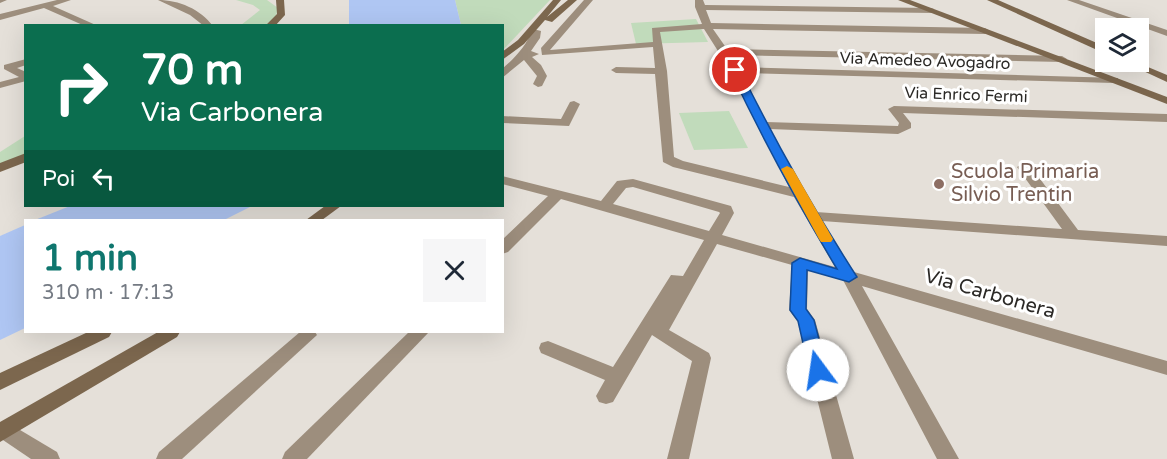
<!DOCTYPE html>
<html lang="it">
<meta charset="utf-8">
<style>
:root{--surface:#fff;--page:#f6f6f7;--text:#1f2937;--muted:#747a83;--accent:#0f766e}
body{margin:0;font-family:"Varela Round",sans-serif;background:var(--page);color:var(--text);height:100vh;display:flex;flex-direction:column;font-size:22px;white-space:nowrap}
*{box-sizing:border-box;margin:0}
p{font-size:20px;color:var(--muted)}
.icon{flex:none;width:33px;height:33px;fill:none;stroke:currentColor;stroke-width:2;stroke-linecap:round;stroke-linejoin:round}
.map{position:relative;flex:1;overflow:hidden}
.details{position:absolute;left:24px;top:219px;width:480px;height:114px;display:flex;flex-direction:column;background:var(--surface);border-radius:0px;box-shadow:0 6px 24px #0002}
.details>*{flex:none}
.top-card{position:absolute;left:24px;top:24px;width:480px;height:183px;border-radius:0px;box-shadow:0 6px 24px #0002;background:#0b6e4f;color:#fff;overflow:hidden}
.fabs{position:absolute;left:1095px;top:18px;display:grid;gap:12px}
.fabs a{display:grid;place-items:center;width:54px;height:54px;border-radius:0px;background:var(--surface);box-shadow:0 6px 24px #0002;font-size:30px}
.pin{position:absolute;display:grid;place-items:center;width:51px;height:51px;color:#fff;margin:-26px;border:3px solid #fff;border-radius:50%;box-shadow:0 2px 6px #0007}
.me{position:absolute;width:66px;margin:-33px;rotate:346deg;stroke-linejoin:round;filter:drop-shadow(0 0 4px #0008)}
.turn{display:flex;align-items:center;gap:21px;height:126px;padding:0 18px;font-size:27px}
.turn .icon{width:78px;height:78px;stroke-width:2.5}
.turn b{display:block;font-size:42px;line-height:51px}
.then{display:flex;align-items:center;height:57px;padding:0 18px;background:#0003;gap:12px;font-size:22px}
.round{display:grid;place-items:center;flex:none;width:63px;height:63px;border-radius:0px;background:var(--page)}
.overview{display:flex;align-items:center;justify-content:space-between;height:102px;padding:0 18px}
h1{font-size:36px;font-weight:700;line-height:45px;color:var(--accent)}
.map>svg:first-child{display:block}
</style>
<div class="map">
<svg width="1167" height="459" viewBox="0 0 1167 459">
<rect width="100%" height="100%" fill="#e5e0d9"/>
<!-- green -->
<g fill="#c1dbbb">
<polygon points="236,0 267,0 278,8 276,16 266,25 241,25 260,10 253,5"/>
<polygon points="455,0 550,0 503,50 502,26 461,25"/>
<polygon points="696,19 708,42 636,44 631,23"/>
<polygon points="729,111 748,148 694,150 679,113"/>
<polygon points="25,136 25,154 0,165 0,152"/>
</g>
<!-- water -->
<g fill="#afc6f3">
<polygon points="349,0 455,0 461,25 349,25"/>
<polygon points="70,206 252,206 224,220 35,220"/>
<polygon points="25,225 25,328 0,340 0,236"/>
</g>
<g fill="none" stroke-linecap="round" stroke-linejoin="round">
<!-- street -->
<g fill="#9d8e7d" fill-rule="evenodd">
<polygon points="0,0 7,0 0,3"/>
<polygon points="57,0 71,0 53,6 98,26 85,26 44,8 0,20 0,14"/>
<path d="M158,0C179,0 200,9 213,26H204L190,15Z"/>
<path d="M584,0H593L550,50L653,42L652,28L702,24L695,7V0H703L705,5L931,8L934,9V13L706,10L711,23L985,28L990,31L985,34L713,29L727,49L1062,56L1067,59L1062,62L730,55L738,67L1118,78V82L1114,83L742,73L766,122L898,126L899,123L888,109L894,106L1167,114V122L903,113L911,123V128L898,134L770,129L816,212L1062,229L1017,167L1024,163L1029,164L1078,230L1167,236V246L822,221L854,272L1167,361V375L862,286L959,459H937L843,280L808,270L807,309L815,320L854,459H832L798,322L789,310L792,265L717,244L669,330L709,353L711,358L689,459H667L692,361L652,335L613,402L606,404L599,402L596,396L605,380L541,353L539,348L541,343L548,341L613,367L671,275L683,276L704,240L561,199L508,252L502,254V240L548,196L502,184V176L601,201L617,181L633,179L731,206L734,213L722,235L835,267L794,197L673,167L663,162L655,74L616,73L611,70L616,67L655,68L653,47L542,55L541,48ZM704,29L730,70L789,187L683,161L674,157L667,71L660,32ZM633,187L719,212L720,213L709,231L613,204L626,188Z"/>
<polygon points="1067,0 1079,0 1167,30 1167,36"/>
<path d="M533,29L541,31L540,38L531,51L539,54L532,57L541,65L547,76L542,86L538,87L533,84L537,76L524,60L502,78V69C516,57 526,46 533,29Z"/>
<polygon points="26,59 26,65 17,68 26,72 26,81 0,88 0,82 19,77 4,69 4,65"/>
<polygon points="574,101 580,104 569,126 502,123 502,116 561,119 570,102"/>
<polygon points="300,332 315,332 317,335 182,459 156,459 159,452"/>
<polygon points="409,332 429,332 307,459 282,459 285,452"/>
<polygon points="5,421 57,452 60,459 31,459 0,438 0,423"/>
</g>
<!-- secondary -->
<g fill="#7c674e" fill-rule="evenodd">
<polygon points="276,0 284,0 285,15 275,26 265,26 277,14"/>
<polygon points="553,0 561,0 547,17 568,0 577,0 552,22 545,20 524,44 502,60 502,52 518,40"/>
<polygon points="898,0 910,0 1167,97 1167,104"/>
<polygon points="987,0 998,0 1106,47 1106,54"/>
<polygon points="1124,62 1136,62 1167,75 1167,82"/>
<polygon points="26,153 26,162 0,172 0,163"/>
<polygon points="325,206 341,206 322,220 306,220"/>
<polygon points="88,332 112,332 109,337 0,390 0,373"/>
<polygon points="158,332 180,332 177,337 0,442 0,422"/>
</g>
</g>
<!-- route -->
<path fill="#1a73e8" stroke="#114b97" stroke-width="1.5" d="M735,67L740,70C775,141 814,210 857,277L849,282L807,270L806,309L814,320L827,370L824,375L818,377L812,375L809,370L798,321L790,310L792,263L800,258L837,269C798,204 762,138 730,70Z"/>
<!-- slow -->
<polygon fill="#f59e0b" points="787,166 793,169 833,239 831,242 821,242 819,239 781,169"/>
<!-- markers -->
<circle fill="#8d6e63" stroke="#fff" stroke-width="2" cx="939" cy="184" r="6"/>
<g text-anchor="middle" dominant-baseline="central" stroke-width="6" stroke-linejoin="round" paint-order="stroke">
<!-- far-street labels -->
<g font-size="16" fill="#2b2926" stroke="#fff">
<text transform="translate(925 61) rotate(2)">Via Amedeo Avogadro</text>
<text transform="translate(966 95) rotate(2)">Via Enrico Fermi</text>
</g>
<!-- education labels -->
<g font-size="20" fill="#785e54" stroke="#fff" text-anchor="start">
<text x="951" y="172">Scuola Primaria<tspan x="951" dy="23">Silvio Trentin</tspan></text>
</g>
<!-- street labels -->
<g font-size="20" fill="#2b2926" stroke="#fff">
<text transform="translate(990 294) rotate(16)">Via Carbonera</text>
</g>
</g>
</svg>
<div class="fabs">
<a><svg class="icon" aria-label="layers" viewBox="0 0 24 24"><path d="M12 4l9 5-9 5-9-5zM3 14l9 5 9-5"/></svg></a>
</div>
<div class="pin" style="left:735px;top:70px;background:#d93025"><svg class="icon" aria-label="arrive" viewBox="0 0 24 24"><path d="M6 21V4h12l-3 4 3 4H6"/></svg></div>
<svg class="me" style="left:818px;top:370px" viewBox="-20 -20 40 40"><circle r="19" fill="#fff"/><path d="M0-13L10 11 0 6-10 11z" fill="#1a73e8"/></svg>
<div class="top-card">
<div class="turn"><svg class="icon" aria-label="right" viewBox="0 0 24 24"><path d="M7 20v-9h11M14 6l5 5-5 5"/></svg><div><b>70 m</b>Via Carbonera</div></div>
<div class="then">Poi<svg class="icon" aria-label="left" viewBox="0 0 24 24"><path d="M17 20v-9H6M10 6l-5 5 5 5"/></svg></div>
</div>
<section class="details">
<div class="overview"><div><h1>1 min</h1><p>310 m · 17:13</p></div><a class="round"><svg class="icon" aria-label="close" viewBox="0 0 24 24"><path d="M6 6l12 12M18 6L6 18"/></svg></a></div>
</section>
</div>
